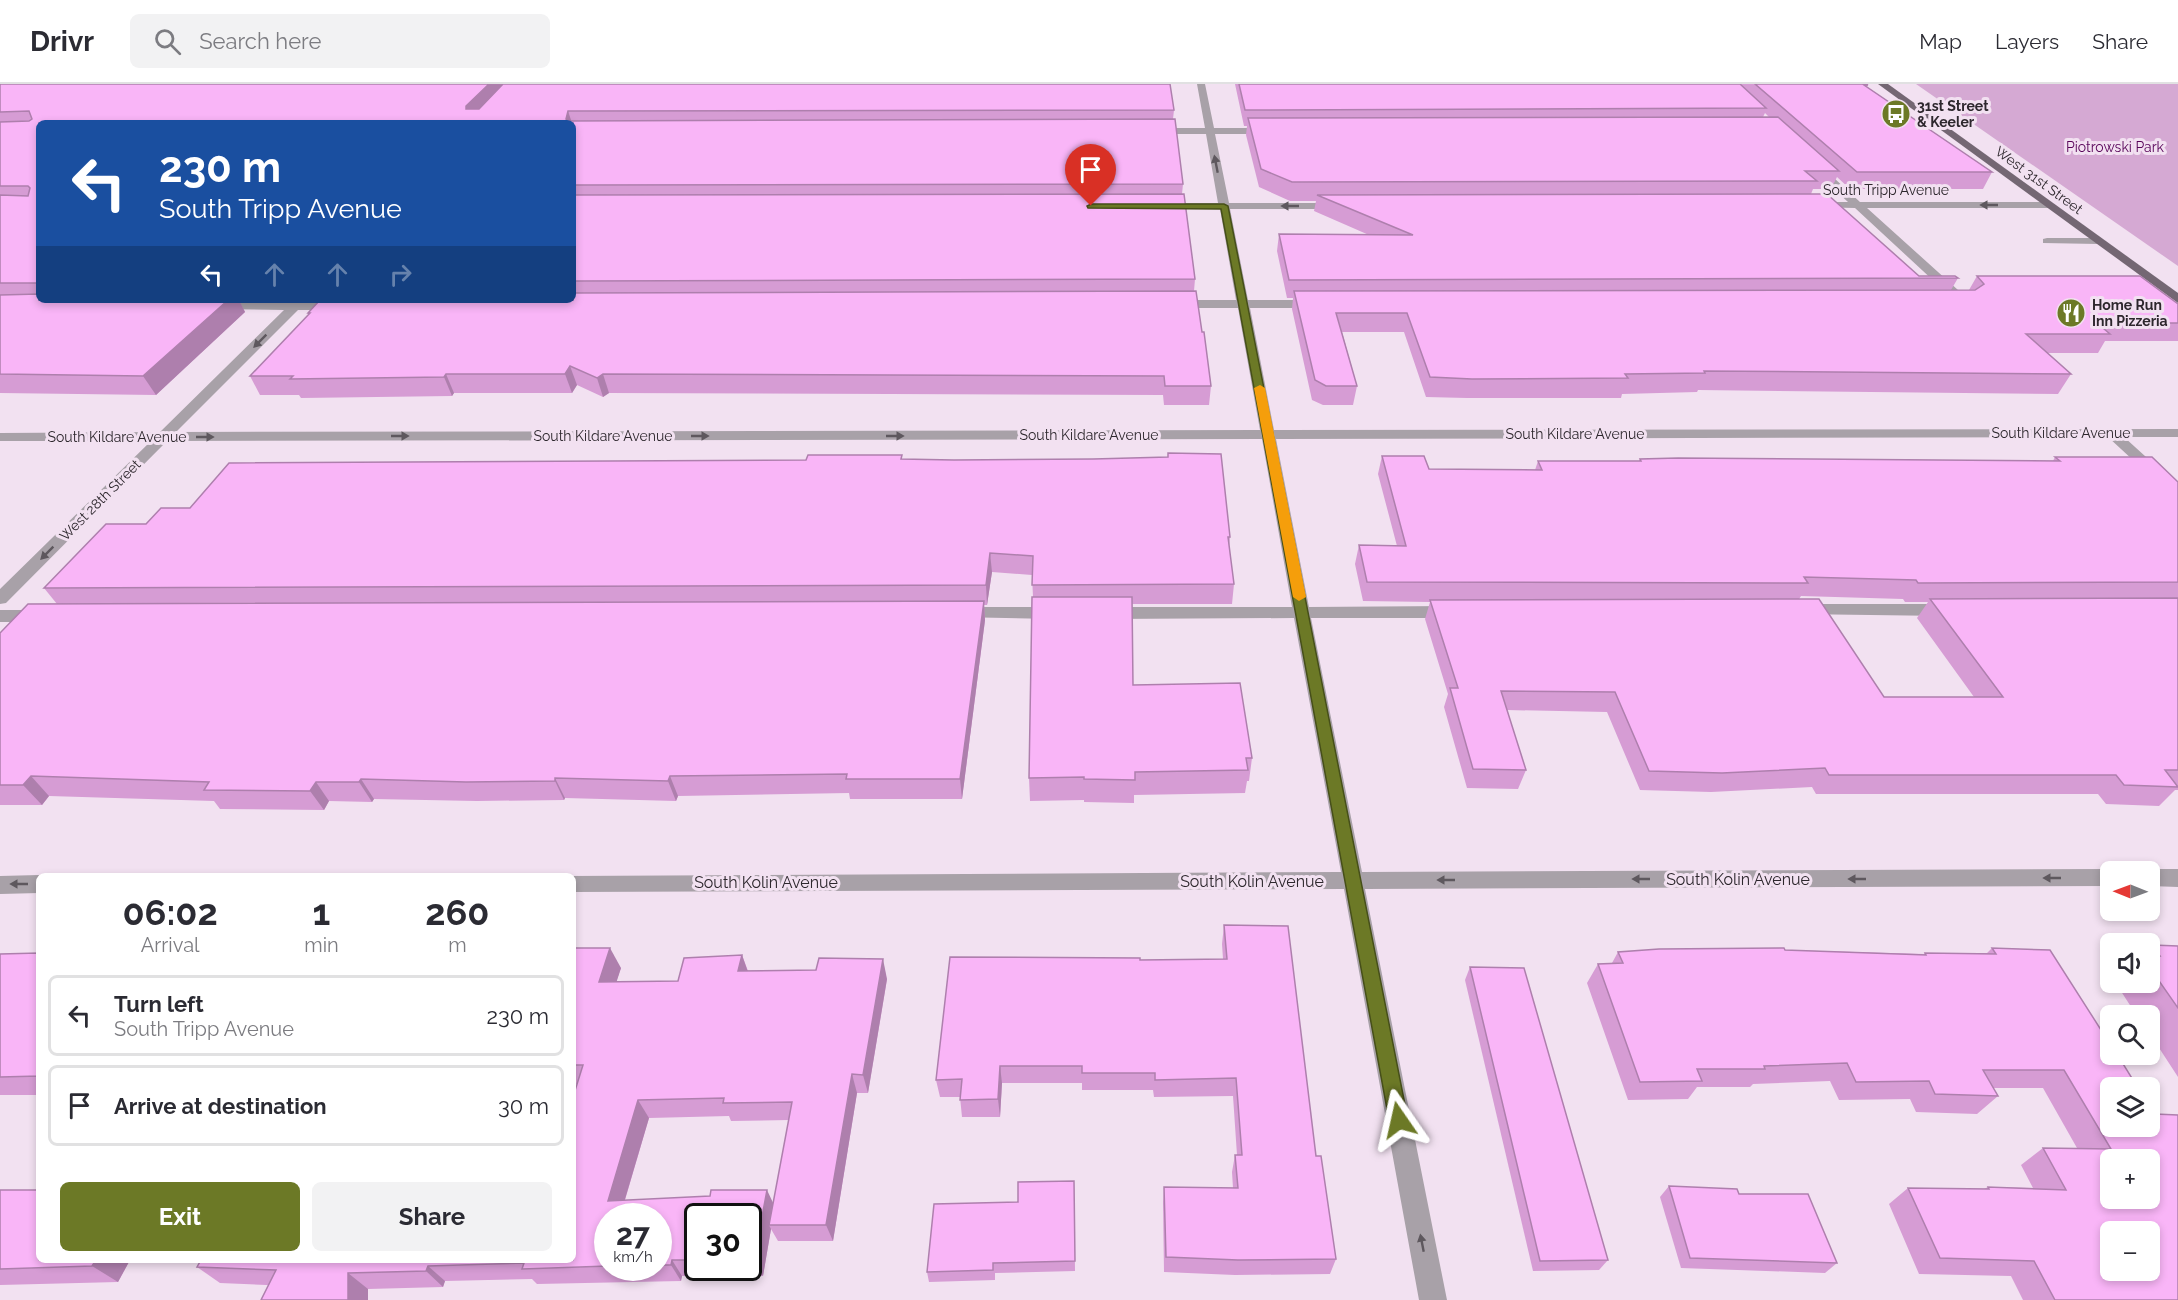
<!DOCTYPE html>
<meta charset="utf-8">
<style>
:root{--surface:#fff;--page:#f2f2f3;--text:#2b2b33;--muted:#7c7c81;--line:#e1e1e2;--accent:#6c7926}
body{margin:0;font-family:Raleway,sans-serif;background:var(--page);color:var(--text);height:100vh;display:flex;flex-direction:column;font-size:22px;white-space:nowrap}
*{box-sizing:border-box;margin:0}
p{font-size:20px;color:var(--muted)}
.icon{flex:none;width:33px;height:33px;fill:none;stroke:currentColor;stroke-width:2;stroke-linecap:round;stroke-linejoin:round}
.map{position:relative;flex:1;overflow:hidden}
.panel{position:absolute;left:36px;top:789px;width:540px;height:390px;display:flex;flex-direction:column;background:var(--surface);border-radius:9px;box-shadow:0 3px 9px #0003}
.panel>*{flex:none}
.top-card{position:absolute;left:36px;top:36px;width:540px;height:183px;border-radius:9px;box-shadow:0 3px 9px #0003;background:#1a4fa0;color:#fff;overflow:hidden}
.needle{width:39px;rotate:271deg}
.fabs{position:absolute;left:2100px;top:777px;display:grid;gap:12px}
.fabs a{display:grid;place-items:center;width:60px;height:60px;border-radius:9px;background:var(--surface);box-shadow:0 3px 9px #0003;font-size:30px}
.speed{position:absolute;left:594px;top:1119px;display:flex;gap:12px;font-size:30px;font-weight:700;text-align:center}
.speed>*{display:grid;place-content:center;width:78px;height:78px;border-radius:50%;background:var(--surface);box-shadow:0 3px 9px #0003;line-height:1}
.speed small{font-size:15px;font-weight:400}
.speed .limit{border:3px solid #111;border-radius:9px;background:#fff;color:#111}
.pin{position:absolute;display:grid;place-items:center;width:51px;height:51px;color:#fff;margin:-62px -26px;border-radius:50% 50% 50% 0;rotate:-45deg;box-shadow:0 0 6px #0007}
.pin .icon{rotate:45deg}
.me{position:absolute;width:66px;margin:-33px;rotate:349deg;stroke-linejoin:round;filter:drop-shadow(0 0 4px #0008)}
.turn{display:flex;align-items:center;gap:21px;height:126px;padding:0 24px;font-size:27px}
.turn .icon{width:78px;height:78px;stroke-width:2.5}
.turn b{display:block;font-size:42px;line-height:51px}
.lanes{display:flex;align-items:center;height:57px;padding:0 24px;background:#0003;justify-content:center;gap:30px;direction:ltr}
.lanes .off{opacity:.35}
.eta{display:flex;justify-content:space-evenly;align-items:center;height:102px;text-align:center}
.eta b{font-size:36px;font-weight:700;line-height:42px}
.cta{display:flex;gap:12px;margin-top:auto;padding:12px 24px}
.cta a{flex:1;height:69px;border-radius:9px;background:var(--accent);color:#fff;font-size:24px;font-weight:700;line-height:69px;text-align:center}
.cta a+a{background:var(--page);color:var(--text)}
ul{padding:0;list-style:none}
li{display:flex;align-items:center;gap:18px;height:81px;margin:0 12px 9px;padding:0 12px;border:3px solid var(--line);border-radius:9px}
li div{flex:1}
li b{display:block;font-size:22px}
li em{font-style:normal}
header{display:flex;align-items:center;gap:36px;box-sizing:border-box;height:84px;padding:0 30px;background:var(--surface);border-bottom:2px solid var(--line)}
header strong{font-size:28px}
nav{display:flex;gap:33px;margin-inline-start:auto;font-size:21px}
.search{width:420px;height:54px;background:var(--page);display:flex;align-items:center;gap:15px;box-sizing:border-box;padding:0 21px;border-radius:9px;color:var(--muted);font-size:22px}
.map>svg:first-child{display:block}
</style>
<header>
<strong>Drivr</strong>
<div class="search"><svg class="icon" aria-label="search" viewBox="0 0 24 24"><circle cx="10" cy="10" r="6"/><path d="M15 15l6 6"/></svg>Search here</div>
<nav><a>Map</a><a>Layers</a><a>Share</a></nav>
</header>
<div class="map">
<svg width="2178" height="1216" viewBox="0 0 2178 1216">
<rect width="100%" height="100%" fill="#f2e1f1"/>
<!-- green -->
<polygon fill="#d5a9d3" points="1916,0 2178,0 2178,182"/>
<g fill="none" stroke-linecap="round" stroke-linejoin="round">
<!-- minor -->
<g fill="#a8a1a8" fill-rule="evenodd">
<polygon points="1197,0 1205,0 1214,44 1270,44 1275,47 1270,50 1215,50 1229,119 1338,119 1343,122 1338,125 1230,125 1248,216 1315,216 1321,220 1315,224 1250,224 1274,346 2178,345 2178,353 2124,353 2178,402 2178,414 2173,413 2108,353 1276,355 1309,523 1450,522 1456,524 1458,528 1456,532 1450,534 1311,534 1362,788 2110,785 2116,788 2110,788 2110,802 1365,805 1447,1216 1419,1216 1344,805 573,808 573,792 568,792 1341,788 1294,534 1109,535 1103,533 1101,529 1103,525 1109,523 1292,523 1262,355 167,357 6,519 0,520 0,505 151,357 0,357 0,349 160,348 284,226 214,225 212,222 218,218 292,218 294,216 305,216 305,218 337,218 343,222 337,226 298,226 176,348 1260,346 1238,224 1175,224 1169,220 1175,216 1236,216 1220,125 1161,125 1156,122 1161,119 1218,119 1206,50 1154,50 1149,47 1154,44 1205,44"/>
<polygon points="1813,82 1821,82 1860,118 2048,118 2053,121 2048,124 1867,124 1958,206 1958,212 1950,212 1855,124 1811,123 1811,119 1815,118 1848,118 1813,86"/>
<polygon points="2047,154 2098,154 2104,157 2098,160 2043,159 2043,155"/>
<polygon points="1802,520 1945,520 1951,522 1953,526 1951,530 1945,532 1796,530 1794,526 1796,522"/>
<polygon points="962,523 1054,523 1060,525 1062,529 1060,533 1054,535 956,533 954,529 956,525"/>
<polygon points="0,526 40,526 46,528 48,532 46,536 40,538 0,538"/>
<polygon points="2150,785 2178,785 2178,803 2150,802 2150,788 2144,788"/>
<polygon points="39,791 39,809 0,810 0,792"/>
</g>
<!-- major -->
<polygon fill="#746773" fill-rule="evenodd" points="1878,0 1888,0 2178,209 2178,219"/>
</g>
<!-- wall -->
<g fill="#d69cd4" fill-rule="evenodd">
<polygon points="0,0 1174,26 1173,35 1183,100 1182,110 1195,195 1194,207 1211,302 1209,321 1164,321 1163,311 609,309 603,313 577,301 572,309 454,309 452,312 301,314 299,311 260,311 250,292 309,231 308,229 573,216 573,39 39,39 39,216 260,216 239,217 245,228 156,311 0,309"/>
<path d="M1235,0H1866L1868,1L1867,3L1992,88L1983,105H1850L1837,93L1831,105H1813L1811,110L1919,192L1958,194L1951,206H1969L1977,192L2178,220V257H2105L2098,269H2047L2071,290L2058,310L1698,306L1697,308L1622,310L1621,314H1467L1426,313L1404,248H1342L1357,302L1353,321H1323L1312,316L1292,225L1293,214H1287L1277,167L1279,150L1369,151L1314,127L1316,117H1290L1259,103L1246,51L1247,42H1244ZM1765,29L1769,33H1763Z"/>
<path d="M1382,372L1429,385L1535,386L1538,377H1639L1640,375L2053,377L2055,373L2178,398V706H2175L2159,722L2106,720L2098,710H1816L1812,703L1711,708L1640,706L1607,628L1507,626L1526,686L1518,705L1467,704L1444,623L1448,610L1425,535L1430,518L1363,517L1355,480L1359,461L1397,462L1378,390ZM1801,512L1903,515L1905,518H1928L1917,534L1974,613H1884L1799,515Z"/>
<polygon points="902,375 1230,453 1229,465 1234,500 1232,520 1132,520 1133,601 1252,674 1249,697 1247,697 1245,709 1134,711 1134,719 1084,718 1084,716 1030,717 1029,694 1033,513 1032,491 992,488 987,521 984,521 985,536 962,715 850,715 849,709 678,712 676,717 565,714 564,716 477,717 374,715 372,718 329,717 324,726 220,725 214,717 49,712 42,721 0,721 0,549 57,520 44,504 146,440 190,424 806,376"/>
<polygon points="1224,841 1316,1072 1336,1175 1330,1190 1235,1191 1164,1188 1163,1119 1164,1103 1233,1104 1232,1088 1235,1071 1237,1071 1233,1012 1154,1013 1153,1006 1082,1006 1082,999 1002,999 1000,1033 962,1033 960,1013 940,1013 936,996 1140,876 1223,875 1222,860"/>
<polygon points="2152,861 2178,862 2178,993 2150,950 2150,932 2137,932 2115,898 2150,898 2150,863"/>
<path d="M573,864L621,884L616,898L678,897L742,871L748,887L887,895L868,1009H857L833,1157H778L771,1145L763,1192H682L681,1197L537,1200L532,1195L445,1197L443,1203L368,1205L220,1199L197,1183L573,1176L577,1000H573ZM729,1032L731,1037L789,1036L773,1119L625,1116L649,1034ZM608,1132H658V1184H608ZM698,1132H748V1184H698Z"/>
<polygon points="1992,864 2050,866 2178,1216 2023,1216 2011,1192 1919,1190 1889,1120 1908,1104 1984,1105 1988,1103 2033,1104 2021,1081 2043,1064 2077,1064 2043,1004 1993,1004 1998,1012 1977,1030 1916,1028 1910,1015 1839,1016 1830,997 1753,1000 1750,1003 1697,1003 1688,1015 1628,1016 1587,899 1598,880 1612,879 1618,868 1785,866 1924,870 1925,869 1987,869"/>
<polygon points="39,869 39,1011 0,1011 0,870"/>
<polygon points="1470,883 1608,1176 1599,1186 1533,1187 1465,896"/>
<polygon points="1074,1097 1075,1187 995,1189 995,1196 929,1198 927,1188 1018,1118"/>
<polygon points="1669,1102 1739,1110 1837,1179 1825,1189 1681,1184 1660,1113"/>
<polygon points="0,1106 130,1176 118,1198 0,1201"/>
</g>
<!-- shaded-wall -->
<g fill="#ae7fad">
<polygon points="489,0 510,0 471,37 466,25 466,22"/>
<polygon points="568,27 572,39 567,39 566,35"/>
<polygon points="228,216 239,216 245,228 156,311 143,292"/>
<polygon points="570,282 577,301 572,309 565,290"/>
<polygon points="446,290 454,309 452,312 444,293"/>
<polygon points="603,290 609,309 603,313 597,294"/>
<polygon points="990,469 992,488 987,521 986,501"/>
<polygon points="984,517 985,536 962,715 960,695"/>
<polygon points="31,692 49,712 42,721 23,701"/>
<polygon points="670,692 678,712 676,717 668,697"/>
<polygon points="555,694 565,714 564,716 555,697"/>
<polygon points="361,695 374,715 372,718 359,698"/>
<polygon points="316,698 329,717 324,726 310,707"/>
<polygon points="610,864 621,884 610,918 599,898"/>
<polygon points="742,871 749,891 738,887"/>
<polygon points="883,875 887,895 868,1009 863,991"/>
<polygon points="1000,982 1002,999 1000,1033 998,1015"/>
<polygon points="852,990 857,1009 833,1157 826,1141"/>
<polygon points="638,1016 649,1034 620,1132 608,1117"/>
<polygon points="767,1106 775,1123 769,1141 771,1145 763,1192 754,1176"/>
<polygon points="96,1176 130,1176 118,1198 92,1182"/>
<polygon points="672,1176 682,1192 681,1197 671,1181"/>
<polygon points="428,1182 445,1197 443,1203 426,1187"/>
<polygon points="348,1189 368,1205 368,1216 348,1216"/>
</g>
<!-- building -->
<g fill="#f9b5f7" stroke="#ae7fad" stroke-width="1.5" fill-rule="evenodd">
<polygon points="0,0 489,0 466,22 466,25 479,25 503,0 1170,0 1174,26 568,27 566,35 568,37 1175,35 1183,100 573,101 573,39 39,39 39,199 0,199 0,111 28,112 30,104 28,102 0,102 0,38 29,37 32,35 29,27 0,28"/>
<polygon points="1239,0 1740,0 1766,24 1245,26"/>
<polygon points="1755,0 1866,0 1868,1 1864,1 1992,88 1857,88"/>
<polygon points="1778,33 1839,87 1805,87 1817,97 1292,98 1261,85 1248,34"/>
<polygon points="1184,110 1195,195 573,197 573,111"/>
<polygon points="1827,110 1919,192 1955,192 1958,194 1289,196 1279,150 1413,151 1317,111"/>
<polygon points="1977,192 2140,192 2178,220 2178,239 2097,239 2110,250 2026,250 2071,290 1704,287 1705,289 1625,290 1628,294 1472,295 1430,293 1407,229 1336,229 1357,302 1326,302 1315,296 1294,207 1975,206 1984,200"/>
<polygon points="1196,207 1202,248 1204,248 1211,302 1165,302 1164,292 603,290 597,294 570,282 565,290 446,290 444,293 290,295 293,292 250,292 310,229 308,229 320,216 573,216 573,209"/>
<polygon points="39,210 39,216 228,216 143,292 0,290 0,211"/>
<polygon points="1168,369 1221,370 1230,453 1228,453 1234,500 1032,501 1033,472 990,469 986,501 44,504 106,440 146,440 161,424 190,424 229,379 806,376 808,371 902,371 901,375 954,376 1093,375 1168,373"/>
<polygon points="1382,372 1424,372 1429,385 1542,386 1538,377 1641,377 1640,375 1678,374 2060,377 2055,373 2152,373 2178,398 2178,498 1918,499 1916,496 1804,493 1808,499 1367,498 1359,461 1406,462"/>
<polygon points="1032,513 1132,513 1133,601 1240,599 1252,674 1246,674 1248,686 1135,688 1135,696 1084,695 1084,693 1029,694"/>
<polygon points="2178,514 2178,686 2165,686 2178,703 2124,701 2116,691 1829,691 1825,684 1722,689 1649,687 1615,608 1501,607 1526,686 1473,685 1450,604 1458,604 1430,516 1819,515 1884,613 2003,613 1930,515"/>
<polygon points="984,517 960,695 846,695 847,690 670,692 668,697 555,694 555,697 466,698 361,695 359,698 316,698 310,707 204,706 209,698 31,692 23,701 0,701 0,549 28,520"/>
<polygon points="1224,841 1288,842 1316,1072 1321,1072 1336,1175 1238,1176 1166,1173 1164,1103 1238,1104 1235,1071 1242,1071 1236,994 1155,996 1155,989 1082,989 1082,982 1000,982 998,1015 960,1016 962,995 936,996 950,873 1140,874 1140,876 1227,875"/>
<polygon points="2152,861 2178,862 2178,924 2150,884 2150,872 2160,872"/>
<polygon points="573,864 610,864 599,898 678,897 684,874 742,871 738,887 816,886 819,874 883,875 863,991 852,990 826,1141 769,1141 792,1018 723,1019 724,1014 638,1016 608,1117 710,1112 711,1106 767,1106 754,1176 748,1176 748,1132 698,1132 698,1176 672,1176 671,1181 658,1181 658,1132 608,1132 608,1182 522,1185 524,1179 428,1182 426,1187 348,1189 348,1216 261,1216 276,1186 197,1183 201,1176 573,1176 573,1013 583,981 573,981"/>
<path d="M1784,864L1785,866L1926,871L1925,869L1996,870L1992,864L2050,866L2110,960V970H2117L2138,1004H2110V1042H2150V1021L2155,1030L2178,1031V1216H2055L2034,1177L1940,1174L1908,1104L1989,1105L1988,1103L2066,1106L2043,1064L2111,1065L2064,986H1983L1998,1012L1935,1010L1929,997L1856,998L1847,979L1764,982L1765,985H1697L1702,997L1640,998L1598,880L1623,879L1618,868L1659,865ZM2110,1076H2150V1114H2110ZM2110,1148H2150V1186H2110Z"/>
<polygon points="39,869 39,992 0,993 0,870"/>
<polygon points="1470,883 1524,884 1608,1176 1540,1177"/>
<polygon points="1074,1097 1075,1177 993,1179 993,1186 927,1188 934,1120 1018,1118 1018,1098"/>
<polygon points="1669,1102 1737,1105 1739,1110 1808,1110 1837,1179 1690,1174"/>
<polygon points="0,1106 39,1106 39,1176 96,1176 92,1182 0,1185"/>
</g>
<!-- one-way arrows -->
<defs><path id="oneway-solid" d="M-6-.8H1V-3.2L6.5 0L1 3.2V.8H-6Z" transform="scale(1.5)"/></defs>
<g fill="#5e585e">
<use href="#oneway-solid" transform="translate(1216 80) rotate(-101)"/>
<use href="#oneway-solid" transform="translate(1989 121) rotate(180)"/>
<use href="#oneway-solid" transform="translate(1290 122) rotate(180)"/>
<use href="#oneway-solid" transform="translate(260 257) rotate(135)"/>
<use href="#oneway-solid" transform="translate(400 352)"/>
<use href="#oneway-solid" transform="translate(700 352)"/>
<use href="#oneway-solid" transform="translate(895 352)"/>
<use href="#oneway-solid" transform="translate(205 353)"/>
<use href="#oneway-solid" transform="translate(47 469) rotate(135)"/>
<use href="#oneway-solid" transform="translate(2052 794) rotate(180)"/>
<use href="#oneway-solid" transform="translate(1641 795) rotate(180)"/>
<use href="#oneway-solid" transform="translate(1857 795) rotate(180)"/>
<use href="#oneway-solid" transform="translate(1446 796) rotate(180)"/>
<use href="#oneway-solid" transform="translate(19 800) rotate(180)"/>
<use href="#oneway-solid" transform="translate(1422 1159) rotate(-101)"/>
</g>
<!-- route -->
<polygon fill="#6c7926" stroke="#464f19" stroke-width="1.5" points="1091,120 1224,120 1228,122 1408,1036 1405,1043 1399,1045 1392,1043 1389,1036 1221,125 1088,124 1087,122"/>
<!-- slow -->
<polygon fill="#f59e0b" points="1260,301 1265,304 1306,513 1299,517 1293,513 1254,304"/>
<!-- icons -->
<defs>
<g id="bus-disc" transform="scale(1.5)"><circle r="9.5" fill="#6c7926" stroke="#f2e1f1"/><path d="M-5-6H5V4H4V6H2V4H-2V6H-4V4H-5ZM-3.5-4V0h7V-4ZM-3.5 1.2v1.5H-2V1.2ZM2 1.2v1.5H3.5V1.2Z" fill="#fff"/></g>
<g id="restaurant-disc" transform="scale(1.5)"><circle r="9.5" fill="#6c7926" stroke="#f2e1f1"/><path d="M-5-6h1v4h1v-4h1v4h1v-4h1v5L-1.5 .5V6h-2V.5L-5-1ZM5-6V6H3V1.5H1.5Q1.5-4 5-6Z" fill="#fff"/></g>
</defs>
<g fill-rule="evenodd">
<use href="#bus-disc" x="1896" y="30"/>
<use href="#restaurant-disc" x="2071" y="229"/>
</g>
<g text-anchor="middle" dominant-baseline="central" stroke-width="6" stroke-linejoin="round" paint-order="stroke">
<!-- far-poi labels -->
<g font-size="14" font-weight="bold" fill="#2d272d" stroke="#f2e1f1" text-anchor="start">
<text x="1917" y="22">31st Street<tspan x="1917" dy="16">&amp; Keeler</tspan></text>
<text x="2092" y="221">Home Run<tspan x="2092" dy="16">Inn Pizzeria</tspan></text>
</g>
<!-- far-park labels -->
<g font-size="14" fill="#570358" stroke="#f2e1f1">
<text x="2115" y="63">Piotrowski Park</text>
</g>
<!-- far-street labels -->
<g font-size="14" fill="#2d272d" stroke="#f2e1f1">
<text transform="translate(2039 96) rotate(36)">West 31st Street</text>
<text x="1886" y="106">South Tripp Avenue</text>
<text x="2061" y="349">South Kildare Avenue</text>
<text x="1575" y="350">South Kildare Avenue</text>
<text x="1089" y="351">South Kildare Avenue</text>
<text x="603" y="352">South Kildare Avenue</text>
<text x="117" y="353">South Kildare Avenue</text>
<text transform="translate(100 416) rotate(-45)">West 28th Street</text>
</g>
<!-- street labels -->
<g font-size="16" fill="#2d272d" stroke="#f2e1f1">
<text x="1738" y="795">South Kolin Avenue</text>
<text x="1252" y="797">South Kolin Avenue</text>
<text x="766" y="798">South Kolin Avenue</text>
</g>
</g>
</svg>
<div class="fabs">
<a><svg class="needle" viewBox="-14 -14 28 28"><path d="M0-13l5 13h-10z" fill="#e53935"/><path d="M0 13l5-13h-10z" fill="#7c7c81"/></svg></a>
<a><svg class="icon" aria-label="sound" viewBox="0 0 24 24"><path d="M4 9h4l5-4v14l-5-4H4zM17 9q2 3 0 6"/></svg></a>
<a><svg class="icon" aria-label="search" viewBox="0 0 24 24"><circle cx="10" cy="10" r="6"/><path d="M15 15l6 6"/></svg></a>
<a><svg class="icon" aria-label="layers" viewBox="0 0 24 24"><path d="M12 4l9 5-9 5-9-5zM3 14l9 5 9-5"/></svg></a>
<a>+</a>
<a>−</a>
</div>
<div class="speed"><div>27<small>km/h</small></div><div class="limit">30</div></div>
<div class="pin" style="left:1091px;top:122px;background:#d93025"><svg class="icon" aria-label="arrive" viewBox="0 0 24 24"><path d="M6 21V4h12l-3 4 3 4H6"/></svg></div>
<svg class="me" style="left:1399px;top:1036px" viewBox="-20 -20 40 40"><path d="M0-17L14 15 0 8-14 15z" fill="#6c7926" stroke="#fff" stroke-width="4"/></svg>
<div class="top-card">
<div class="turn"><svg class="icon" aria-label="left" viewBox="0 0 24 24"><path d="M17 20v-9H6M10 6l-5 5 5 5"/></svg><div><b>230 m</b>South Tripp Avenue</div></div>
<div class="lanes"><svg class="icon" aria-label="left" viewBox="0 0 24 24"><path d="M17 20v-9H6M10 6l-5 5 5 5"/></svg><svg class="icon off" aria-label="ahead" viewBox="0 0 24 24"><path d="M12 20V5M6 11l6-6 6 6"/></svg><svg class="icon off" aria-label="ahead" viewBox="0 0 24 24"><path d="M12 20V5M6 11l6-6 6 6"/></svg><svg class="icon off" aria-label="right" viewBox="0 0 24 24"><path d="M7 20v-9h11M14 6l5 5-5 5"/></svg></div>
</div>
<section class="panel">
<div class="eta">
<div><b>06:02</b><p>Arrival</p></div>
<div><b>1</b><p>min</p></div>
<div><b>260</b><p>m</p></div>
</div>
<ul>
<li><svg class="icon" aria-label="left" viewBox="0 0 24 24"><path d="M17 20v-9H6M10 6l-5 5 5 5"/></svg><div><b>Turn left</b><p>South Tripp Avenue</p></div><em>230 m</em></li>
<li><svg class="icon" aria-label="arrive" viewBox="0 0 24 24"><path d="M6 21V4h12l-3 4 3 4H6"/></svg><div><b>Arrive at destination</b></div><em>30 m</em></li>
</ul>
<div class="cta"><a>Exit</a><a>Share</a></div>
</section>
</div>
